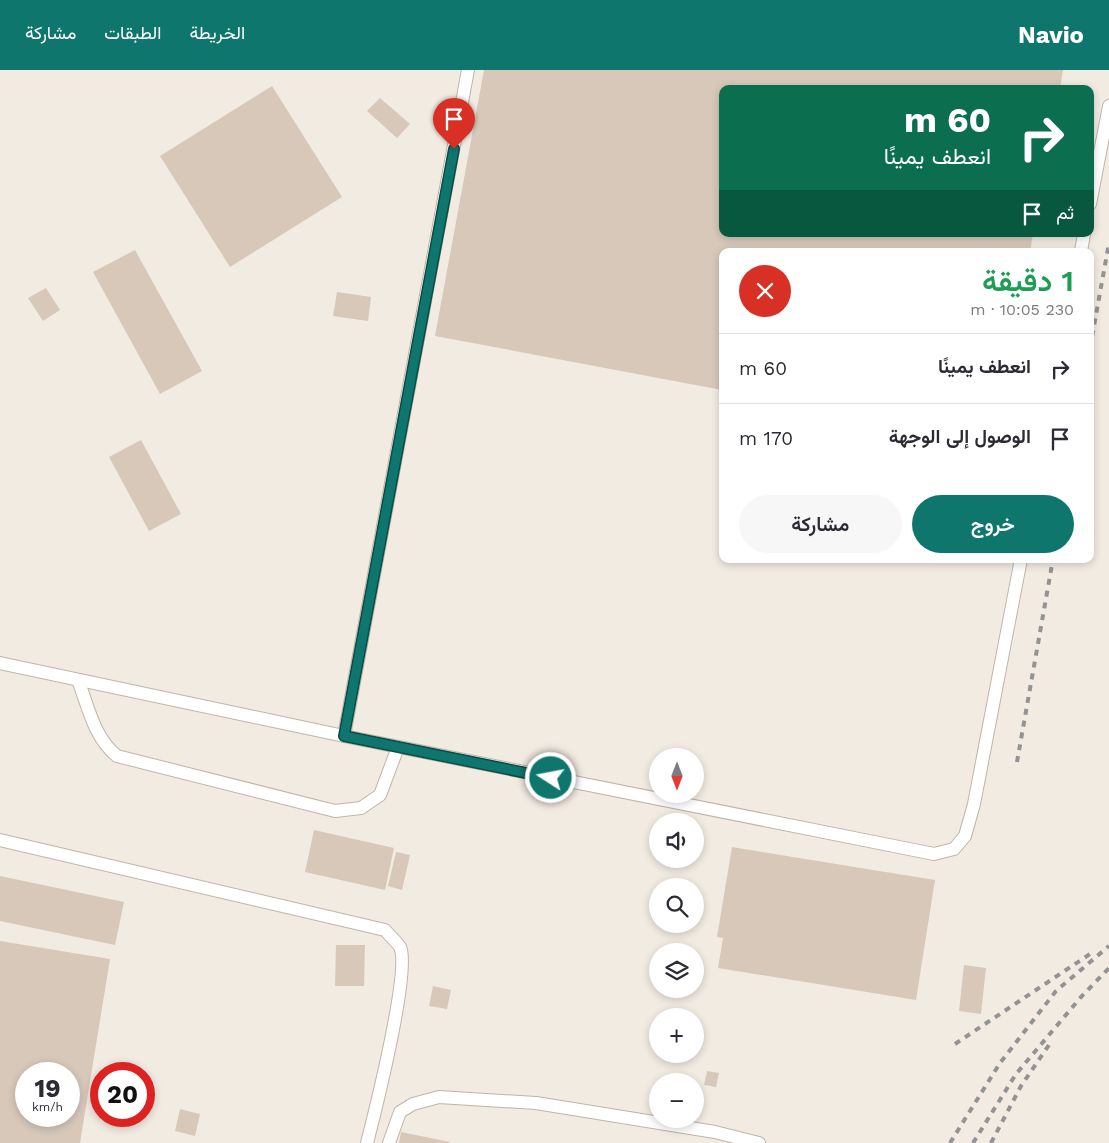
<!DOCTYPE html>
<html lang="ar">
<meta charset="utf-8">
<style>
:root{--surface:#fff;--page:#f7f7f7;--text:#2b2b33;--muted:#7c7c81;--line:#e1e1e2;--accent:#0f766e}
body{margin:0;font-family:"Work Sans",Vazirmatn,sans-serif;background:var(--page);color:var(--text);direction:rtl;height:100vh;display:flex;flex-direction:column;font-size:19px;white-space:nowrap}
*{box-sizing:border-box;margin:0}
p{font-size:16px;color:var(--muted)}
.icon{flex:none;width:28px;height:28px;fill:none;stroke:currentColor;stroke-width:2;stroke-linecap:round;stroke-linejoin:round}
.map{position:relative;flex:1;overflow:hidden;direction:ltr}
.drawer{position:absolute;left:719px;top:178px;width:375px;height:315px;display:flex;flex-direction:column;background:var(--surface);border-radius:10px;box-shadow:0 2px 8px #0003;direction:rtl}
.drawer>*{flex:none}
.top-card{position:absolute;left:719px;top:15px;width:375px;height:152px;border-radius:10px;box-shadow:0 2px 8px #0003;direction:rtl;background:#0b6e4f;color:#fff;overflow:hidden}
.needle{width:32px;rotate:180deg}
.fabs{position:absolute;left:649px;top:678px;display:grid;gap:10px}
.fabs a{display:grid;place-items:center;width:55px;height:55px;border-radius:50%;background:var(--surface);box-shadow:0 2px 8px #0003;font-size:25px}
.speed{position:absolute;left:15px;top:992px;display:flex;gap:10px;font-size:25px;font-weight:700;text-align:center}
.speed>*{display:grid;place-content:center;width:65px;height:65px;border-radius:50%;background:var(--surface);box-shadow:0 2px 8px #0003;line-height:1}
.speed small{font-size:12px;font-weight:400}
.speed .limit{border:8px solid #d22;background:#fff;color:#111}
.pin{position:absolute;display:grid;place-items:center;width:42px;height:42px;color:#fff;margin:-51px -21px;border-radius:50% 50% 50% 0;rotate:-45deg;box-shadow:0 0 5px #0007}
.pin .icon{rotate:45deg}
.me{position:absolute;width:55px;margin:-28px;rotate:281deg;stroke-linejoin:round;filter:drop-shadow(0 0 4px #0008)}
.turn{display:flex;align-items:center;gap:18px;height:105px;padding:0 20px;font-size:22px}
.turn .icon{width:65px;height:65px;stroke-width:2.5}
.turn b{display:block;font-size:35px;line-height:42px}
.then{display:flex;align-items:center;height:48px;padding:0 20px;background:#0003;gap:10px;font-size:19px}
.round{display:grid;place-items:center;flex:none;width:52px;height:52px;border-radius:26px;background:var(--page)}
.head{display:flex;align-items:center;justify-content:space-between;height:85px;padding:0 20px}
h1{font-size:30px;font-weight:600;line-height:38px;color:#1e9e55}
.cta{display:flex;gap:10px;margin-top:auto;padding:10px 20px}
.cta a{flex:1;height:58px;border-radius:30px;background:var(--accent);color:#fff;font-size:20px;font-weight:600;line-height:58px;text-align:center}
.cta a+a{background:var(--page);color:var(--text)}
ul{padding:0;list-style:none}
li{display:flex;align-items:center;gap:15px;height:70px;padding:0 20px;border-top:1px solid var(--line)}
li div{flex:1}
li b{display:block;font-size:19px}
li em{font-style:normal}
header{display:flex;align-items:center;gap:30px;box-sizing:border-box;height:70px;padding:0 25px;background:var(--accent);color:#fff}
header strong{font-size:24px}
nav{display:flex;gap:28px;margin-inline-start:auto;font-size:18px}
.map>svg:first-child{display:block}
</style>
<header>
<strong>Navio</strong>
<nav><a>الخريطة</a><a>الطبقات</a><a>مشاركة</a></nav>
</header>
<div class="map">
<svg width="1109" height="1073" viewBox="0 0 1109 1073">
<rect width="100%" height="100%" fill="#f2ebe2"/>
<!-- building -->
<g fill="#d7c8ba" fill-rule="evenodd">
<polygon points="484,0 1063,0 1060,19 722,19 722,164 1033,164 1030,181 722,181 722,320 435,266"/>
<polygon points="272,16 342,127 230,197 160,86"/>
<polygon points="380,28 410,54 397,68 367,41"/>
<polygon points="135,180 202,301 160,324 93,202"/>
<polygon points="46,218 60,240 43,251 28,228"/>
<polygon points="337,222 371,227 368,251 333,246"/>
<polygon points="141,370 181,444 149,461 109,387"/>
<polygon points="314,760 394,778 385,820 305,802"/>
<polygon points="732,777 935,810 916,930 718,898 723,868 717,867"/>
<polygon points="396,782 410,785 402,820 388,816"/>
<polygon points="0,806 124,832 115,875 0,851"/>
<path d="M0,871L110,889L80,1073H0ZM26,1004H69V1046H26Z"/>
<polygon points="336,875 365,875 364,916 335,916"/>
<polygon points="964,895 986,898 981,944 959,941"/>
<polygon points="433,916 451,920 447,939 429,936"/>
<polygon points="707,1001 719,1003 716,1017 704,1015"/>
<polygon points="180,1039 200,1044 195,1066 175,1061"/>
<polygon points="401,1062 450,1072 450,1073 399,1073"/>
</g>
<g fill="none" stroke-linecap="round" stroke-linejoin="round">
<!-- lane casing -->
<g stroke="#c0b4a8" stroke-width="14">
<g id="lane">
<polyline points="1090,134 1109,36"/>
<polyline points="1081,181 1084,164"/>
<polyline points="0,593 344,666 934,784 954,779 965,766 974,734 1021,489"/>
<path d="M78,610C88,636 94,668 117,686L335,741L361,738L380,725L398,677"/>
<polyline points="344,666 468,0"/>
<path d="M0,770L385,860C389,865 396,871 400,877C411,899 375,1042 367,1073"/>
<polyline points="389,1073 400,1042 413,1034 439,1027 536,1033 715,1062 759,1073"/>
</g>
</g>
<!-- lane -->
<use href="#lane" stroke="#fff" stroke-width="12"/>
<!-- rail -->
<g stroke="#939393" stroke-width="4" stroke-dasharray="6 6" stroke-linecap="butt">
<polyline points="1090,278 1109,173"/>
<polyline points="1017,692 1053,489"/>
<polyline points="955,974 1093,882"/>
<polyline points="950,1073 1000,993 1056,921 1109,876"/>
<polyline points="973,1073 1016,1004 1081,927 1109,898"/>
<polyline points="991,1073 1021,1016 1051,972"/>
</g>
</g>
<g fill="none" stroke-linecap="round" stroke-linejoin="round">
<!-- route casing -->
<g stroke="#0a4d48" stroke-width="12">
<polyline id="route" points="454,79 344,666 551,708"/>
</g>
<!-- route -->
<use href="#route" stroke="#0f766e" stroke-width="9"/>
</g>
</svg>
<div class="fabs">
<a><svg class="needle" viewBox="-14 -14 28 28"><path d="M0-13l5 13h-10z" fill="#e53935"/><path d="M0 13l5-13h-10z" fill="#7c7c81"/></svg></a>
<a><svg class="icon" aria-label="sound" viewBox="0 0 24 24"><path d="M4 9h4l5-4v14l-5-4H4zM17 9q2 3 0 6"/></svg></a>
<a><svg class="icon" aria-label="search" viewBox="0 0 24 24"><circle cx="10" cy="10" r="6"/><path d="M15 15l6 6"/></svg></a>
<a><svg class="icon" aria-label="layers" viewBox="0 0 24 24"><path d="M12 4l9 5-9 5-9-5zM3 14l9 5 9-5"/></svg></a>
<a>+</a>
<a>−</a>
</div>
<div class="speed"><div>19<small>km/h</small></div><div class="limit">20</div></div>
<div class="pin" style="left:454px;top:79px;background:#d93025"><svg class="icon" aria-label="arrive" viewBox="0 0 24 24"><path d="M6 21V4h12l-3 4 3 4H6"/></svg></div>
<svg class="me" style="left:551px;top:708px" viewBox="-20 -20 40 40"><circle r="17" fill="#0f766e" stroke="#fff" stroke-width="3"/><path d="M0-11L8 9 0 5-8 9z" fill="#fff"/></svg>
<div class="top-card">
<div class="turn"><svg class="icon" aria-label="right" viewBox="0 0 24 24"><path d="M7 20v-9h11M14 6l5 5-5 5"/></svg><div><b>60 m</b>انعطف يمينًا</div></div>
<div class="then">ثم<svg class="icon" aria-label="arrive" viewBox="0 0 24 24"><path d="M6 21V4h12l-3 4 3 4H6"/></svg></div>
</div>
<section class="drawer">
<div class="head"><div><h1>1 دقيقة</h1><p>230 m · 10:05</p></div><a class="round" style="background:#d93025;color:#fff"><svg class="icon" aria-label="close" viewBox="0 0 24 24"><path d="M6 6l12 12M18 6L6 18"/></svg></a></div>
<ul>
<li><svg class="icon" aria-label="right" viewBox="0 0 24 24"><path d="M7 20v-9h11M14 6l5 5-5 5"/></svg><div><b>انعطف يمينًا</b></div><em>60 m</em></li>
<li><svg class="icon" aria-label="arrive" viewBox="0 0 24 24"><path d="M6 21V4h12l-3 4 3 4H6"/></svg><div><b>الوصول إلى الوجهة</b></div><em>170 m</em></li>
</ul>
<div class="cta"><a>خروج</a><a>مشاركة</a></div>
</section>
</div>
